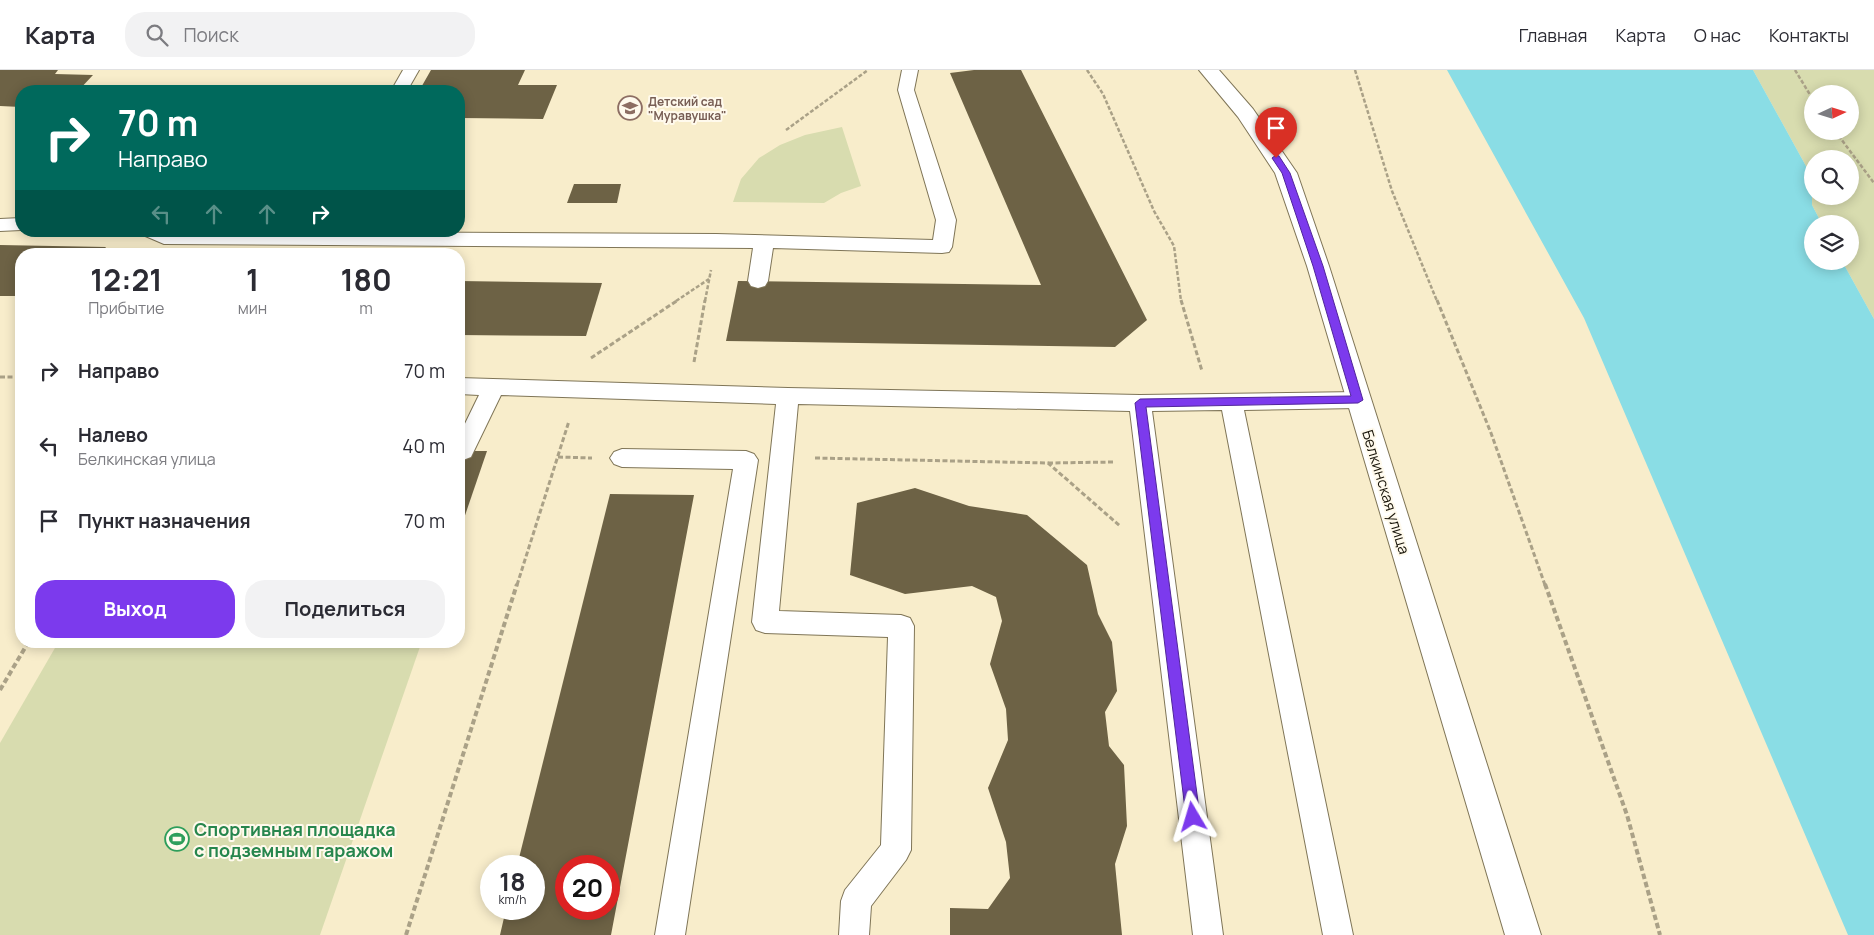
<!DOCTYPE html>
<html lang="ru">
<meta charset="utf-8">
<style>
:root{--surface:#fff;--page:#f2f2f3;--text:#2b2b33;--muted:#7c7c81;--line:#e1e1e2;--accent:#7c3aed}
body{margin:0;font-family:Manrope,sans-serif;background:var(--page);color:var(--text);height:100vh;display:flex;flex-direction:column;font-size:19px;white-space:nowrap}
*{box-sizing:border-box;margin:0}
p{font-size:16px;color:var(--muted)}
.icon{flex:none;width:28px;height:28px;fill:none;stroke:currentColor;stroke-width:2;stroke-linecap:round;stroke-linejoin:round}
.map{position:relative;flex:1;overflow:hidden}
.drawer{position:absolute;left:15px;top:178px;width:450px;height:400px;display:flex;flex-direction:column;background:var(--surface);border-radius:20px;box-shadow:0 2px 12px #0003}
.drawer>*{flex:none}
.hud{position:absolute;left:15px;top:15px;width:450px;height:152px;border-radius:20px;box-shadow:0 2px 12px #0003;background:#00695c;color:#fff;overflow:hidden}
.needle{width:32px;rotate:86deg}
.fabs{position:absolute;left:1804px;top:15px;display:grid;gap:10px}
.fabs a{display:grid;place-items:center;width:55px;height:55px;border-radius:50%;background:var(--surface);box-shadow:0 2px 12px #0003;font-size:25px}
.speed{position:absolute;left:480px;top:785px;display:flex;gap:10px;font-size:25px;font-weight:700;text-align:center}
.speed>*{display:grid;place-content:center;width:65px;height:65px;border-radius:50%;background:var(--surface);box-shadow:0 2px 12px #0003;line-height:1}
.speed small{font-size:12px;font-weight:400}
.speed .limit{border:8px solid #d22;background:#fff;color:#111}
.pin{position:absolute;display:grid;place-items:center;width:42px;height:42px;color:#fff;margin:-51px -21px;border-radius:50% 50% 50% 0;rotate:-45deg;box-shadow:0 0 5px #0007}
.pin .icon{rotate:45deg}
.me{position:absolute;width:55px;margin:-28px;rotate:353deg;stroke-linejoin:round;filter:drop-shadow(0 0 4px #0008)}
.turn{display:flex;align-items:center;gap:18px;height:105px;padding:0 20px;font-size:22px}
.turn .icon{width:65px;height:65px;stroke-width:2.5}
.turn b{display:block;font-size:35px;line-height:42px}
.lanes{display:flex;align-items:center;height:48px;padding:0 20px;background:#0003;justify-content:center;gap:25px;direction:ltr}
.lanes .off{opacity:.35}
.eta{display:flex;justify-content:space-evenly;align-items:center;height:85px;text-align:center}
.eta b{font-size:30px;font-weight:700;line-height:35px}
.primary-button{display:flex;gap:10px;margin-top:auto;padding:10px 20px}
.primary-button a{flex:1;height:58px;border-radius:20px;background:var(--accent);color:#fff;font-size:20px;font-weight:700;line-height:58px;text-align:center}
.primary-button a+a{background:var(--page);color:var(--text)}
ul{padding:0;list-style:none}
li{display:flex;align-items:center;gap:15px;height:75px;padding:0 20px}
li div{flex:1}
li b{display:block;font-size:19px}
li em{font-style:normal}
header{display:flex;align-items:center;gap:30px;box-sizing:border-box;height:70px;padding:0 25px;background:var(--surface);border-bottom:1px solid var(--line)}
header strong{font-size:24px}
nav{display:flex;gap:28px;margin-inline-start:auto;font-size:18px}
.search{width:350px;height:45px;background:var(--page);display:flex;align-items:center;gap:12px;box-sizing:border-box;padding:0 18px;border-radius:20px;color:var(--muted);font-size:19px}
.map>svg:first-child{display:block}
</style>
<header>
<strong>Карта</strong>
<div class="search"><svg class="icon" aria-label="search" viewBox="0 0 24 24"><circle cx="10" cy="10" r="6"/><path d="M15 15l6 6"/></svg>Поиск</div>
<nav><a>Главная</a><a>Карта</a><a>О нас</a><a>Контакты</a></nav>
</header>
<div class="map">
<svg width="1874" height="865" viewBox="0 0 1874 865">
<rect width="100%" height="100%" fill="#f8edcb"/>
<!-- green -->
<g fill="#d8dcaf" fill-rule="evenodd">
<path d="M1753,0H1874V249L1842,191H1850V154H1822L1812,135V107ZM1812,24H1850V61H1812ZM1812,89H1850V126H1812Z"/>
<polygon points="842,57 861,116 841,123 824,133 733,132 741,109 759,88 780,75 805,65"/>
<polygon points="59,571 422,571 320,865 0,865 0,673"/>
</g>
<!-- water -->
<polygon fill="#8adde5" points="1447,0 1753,0 1812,107 1812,135 1822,154 1812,154 1812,191 1842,191 1874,249 1874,865 1848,865 1584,248"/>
<!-- building -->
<g fill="#6d6245" fill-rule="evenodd">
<polygon points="0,0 58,0 55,4 93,5 78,21 21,21 21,37 0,36"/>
<polygon points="431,0 525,0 518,15 557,15 543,49 459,48 459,21 419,21"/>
<polygon points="974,0 1021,0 1147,250 1115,277 726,271 738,211 1041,215 950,3"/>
<polygon points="574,114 621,114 617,133 567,133"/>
<polygon points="0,175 106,177 101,184 21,184 21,226 0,226"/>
<polygon points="459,211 602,213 586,266 459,265"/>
<polygon points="459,381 487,381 459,463"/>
<polygon points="915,418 969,436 1027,445 1087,495 1098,544 1112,572 1117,621 1105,642 1109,676 1124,695 1127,756 1115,794 1122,865 950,865 950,838 988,839 1010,808 1006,772 988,718 1008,670 1006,639 990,594 1002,551 996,527 972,516 905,524 850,505 857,433"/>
<path d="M610,424L694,425L611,865H500L506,839H534V796H517ZM566,796H609V839H566Z"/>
</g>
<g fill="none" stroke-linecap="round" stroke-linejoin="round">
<!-- lane casing -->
<g stroke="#7f7557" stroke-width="2">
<g id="lane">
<polygon points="403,0 419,0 407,21 391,21"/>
<polygon points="902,0 918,0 914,20 956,150 952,177 949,182 942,183 773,178 768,211 765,216 758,218 751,216 748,211 753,178 164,174 143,165 141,161 716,164 933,170 936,150 898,20"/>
<polygon points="21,148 21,160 0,161 0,149"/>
<polygon points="459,308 788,318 1140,325 1358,322 1366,324 1369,330 1366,336 1358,338 1244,340 1353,865 1323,865 1222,340 1152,341 1223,865 1193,865 1130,341 798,334 779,541 901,545 910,548 914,556 911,780 906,790 871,836 869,865 839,865 841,831 845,820 881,775 888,567 765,563 756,560 752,552 776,334 501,325 471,387 463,390 459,389 459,366 479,325 459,324"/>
<polygon points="622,379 746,381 754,384 758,390 685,865 655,865 733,399 622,397 614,394 610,388 614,382"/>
</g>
</g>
<!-- secondary casing -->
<g stroke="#7f7557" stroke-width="2">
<polygon id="secondary" points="1199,0 1219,0 1253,39 1297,103 1329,196 1541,865 1505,865 1307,196 1275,103 1238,47"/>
</g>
<!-- path-far2 -->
<g stroke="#aaa187" stroke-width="2.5" stroke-dasharray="4 2" stroke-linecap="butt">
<polyline points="1087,0 1103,24 1154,141 1174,176 1181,231"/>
<polyline points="1355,0 1392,121 1437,231"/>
<polyline points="1795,0 1812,28"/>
<polyline points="786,60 868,0"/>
<polyline points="1835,61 1874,113"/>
<polyline points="676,231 709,209"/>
<polyline points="705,231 711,200"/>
</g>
<!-- path-far1 -->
<g stroke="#aaa187" stroke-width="3" stroke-dasharray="5 2.5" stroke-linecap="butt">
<polyline points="1181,230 1202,301"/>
<polyline points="1437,230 1491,363 1545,515"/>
<polyline points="591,288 678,230"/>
<polyline points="694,292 705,230"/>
<polyline points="0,307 21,307"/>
<polyline points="558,387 592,388"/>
<polyline points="815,388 1048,393 1120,456"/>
<polyline points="1048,393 1115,392"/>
<polyline points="517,515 569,351"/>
</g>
<!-- path -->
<g stroke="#aaa187" stroke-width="4" stroke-dasharray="5.5 3" stroke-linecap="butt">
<polyline points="1545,514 1627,745 1660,865"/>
<polyline points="0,620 29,571"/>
<polyline points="406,865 517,514"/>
</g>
<!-- lane -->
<use href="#lane" fill="#fff" fill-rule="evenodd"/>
<!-- secondary -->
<use href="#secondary" fill="#fff" fill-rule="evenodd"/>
</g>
<!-- route -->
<polygon fill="#7c3aed" stroke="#51269a" points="1276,85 1279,86 1290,103 1323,196 1363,330 1358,333 1146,337 1200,747 1198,752 1193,754 1188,752 1186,747 1135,333 1140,329 1351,326 1313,196 1282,103 1272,88"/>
<!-- icons -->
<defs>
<g id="school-ring" transform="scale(1.25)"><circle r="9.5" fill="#fffaed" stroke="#8d6e63" stroke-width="1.5"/><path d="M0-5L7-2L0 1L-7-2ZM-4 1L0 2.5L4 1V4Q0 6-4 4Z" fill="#8d6e63"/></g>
<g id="stadium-ring" transform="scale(1.25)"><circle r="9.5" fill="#fffaed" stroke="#2e9e5b" stroke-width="1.5"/><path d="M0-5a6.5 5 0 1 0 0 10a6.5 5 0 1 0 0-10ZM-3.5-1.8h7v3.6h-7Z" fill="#2e9e5b"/></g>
</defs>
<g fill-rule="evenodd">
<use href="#school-ring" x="630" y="38"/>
<use href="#stadium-ring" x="177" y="769"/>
</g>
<g text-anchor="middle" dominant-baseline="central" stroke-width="4" stroke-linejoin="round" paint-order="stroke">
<!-- far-education labels -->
<g font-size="12" font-weight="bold" fill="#785e54" stroke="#fffaed" text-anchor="start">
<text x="648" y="31">Детский сад<tspan x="648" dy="14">"Муравушка"</tspan></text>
</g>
<!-- street labels -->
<g font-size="15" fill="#161207" stroke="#fffaed">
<text transform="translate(1386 422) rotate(73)">Белкинская улица</text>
</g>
<!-- near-leisure labels -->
<g font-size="18" font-weight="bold" fill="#27864d" stroke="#fffaed" text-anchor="start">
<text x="194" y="759">Спортивная площадка<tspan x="194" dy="21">с подземным гаражом</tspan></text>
</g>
</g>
</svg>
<div class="fabs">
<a><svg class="needle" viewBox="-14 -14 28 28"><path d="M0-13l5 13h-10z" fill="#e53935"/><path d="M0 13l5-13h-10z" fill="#7c7c81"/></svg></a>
<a><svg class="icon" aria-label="search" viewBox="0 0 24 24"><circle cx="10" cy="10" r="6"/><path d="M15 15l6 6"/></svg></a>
<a><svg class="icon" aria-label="layers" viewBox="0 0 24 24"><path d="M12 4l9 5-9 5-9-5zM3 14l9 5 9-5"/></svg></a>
</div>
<div class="speed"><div>18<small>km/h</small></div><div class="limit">20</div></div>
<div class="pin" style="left:1276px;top:88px;background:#d93025"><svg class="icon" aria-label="arrive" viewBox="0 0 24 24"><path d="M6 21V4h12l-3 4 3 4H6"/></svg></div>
<svg class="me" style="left:1193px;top:747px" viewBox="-20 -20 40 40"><path d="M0-17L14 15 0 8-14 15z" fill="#7c3aed" stroke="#fff" stroke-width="4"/></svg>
<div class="hud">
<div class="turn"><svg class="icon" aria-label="right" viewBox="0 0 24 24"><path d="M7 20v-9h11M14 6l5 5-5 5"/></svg><div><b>70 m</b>Направо</div></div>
<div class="lanes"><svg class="icon off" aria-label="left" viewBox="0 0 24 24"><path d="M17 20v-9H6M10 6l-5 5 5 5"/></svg><svg class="icon off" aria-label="ahead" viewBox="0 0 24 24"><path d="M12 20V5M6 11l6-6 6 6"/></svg><svg class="icon off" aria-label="ahead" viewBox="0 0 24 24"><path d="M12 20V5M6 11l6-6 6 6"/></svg><svg class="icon" aria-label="right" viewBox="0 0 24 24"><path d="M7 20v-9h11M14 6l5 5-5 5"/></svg></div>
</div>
<section class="drawer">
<div class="eta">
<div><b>12:21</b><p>Прибытие</p></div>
<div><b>1</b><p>мин</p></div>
<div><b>180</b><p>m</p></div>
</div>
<ul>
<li><svg class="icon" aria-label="right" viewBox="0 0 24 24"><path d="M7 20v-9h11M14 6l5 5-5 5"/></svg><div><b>Направо</b></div><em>70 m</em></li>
<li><svg class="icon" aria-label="left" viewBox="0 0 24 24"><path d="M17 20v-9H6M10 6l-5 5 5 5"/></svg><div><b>Налево</b><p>Белкинская улица</p></div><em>40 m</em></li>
<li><svg class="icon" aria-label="arrive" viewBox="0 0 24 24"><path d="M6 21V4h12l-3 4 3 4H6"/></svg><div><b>Пункт назначения</b></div><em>70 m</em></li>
</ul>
<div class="primary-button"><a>Выход</a><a>Поделиться</a></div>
</section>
</div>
